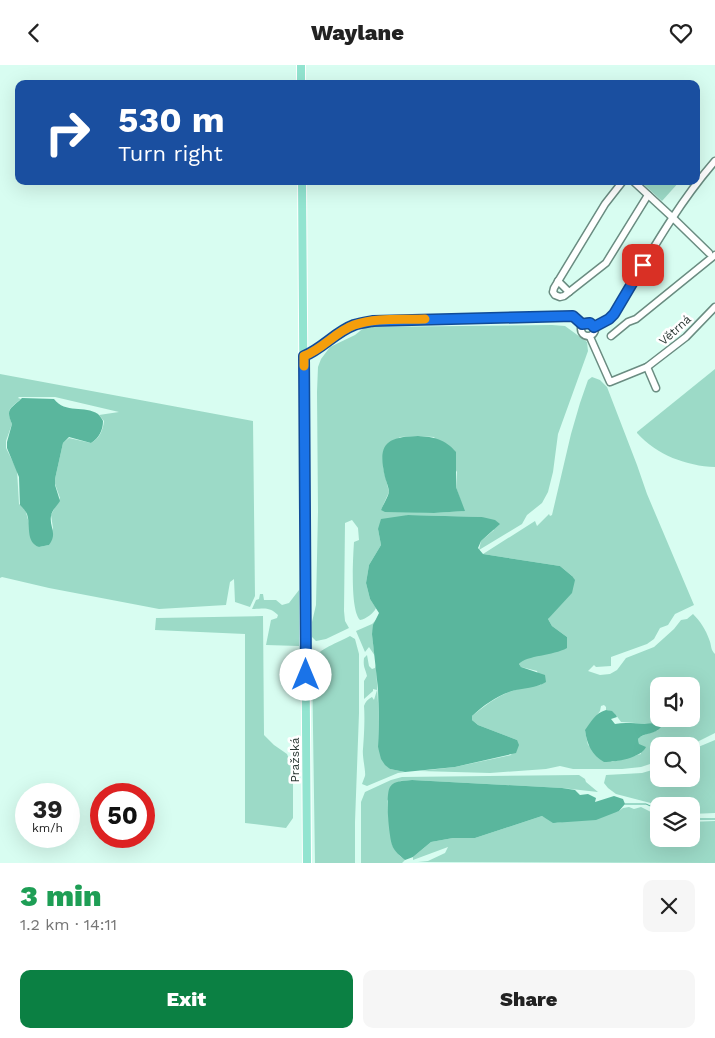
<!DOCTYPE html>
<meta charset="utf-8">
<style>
:root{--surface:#fff;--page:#f6f6f6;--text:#222;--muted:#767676;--accent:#0b8043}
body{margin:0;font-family:"Work Sans",sans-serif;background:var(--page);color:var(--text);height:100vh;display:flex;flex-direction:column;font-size:19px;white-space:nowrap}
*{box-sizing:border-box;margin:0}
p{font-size:16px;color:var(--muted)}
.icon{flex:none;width:28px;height:28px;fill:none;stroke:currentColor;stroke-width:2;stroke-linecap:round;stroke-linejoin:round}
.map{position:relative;height:798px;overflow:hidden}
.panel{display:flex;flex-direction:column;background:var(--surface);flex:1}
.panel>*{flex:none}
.hud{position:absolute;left:15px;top:15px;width:685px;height:105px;border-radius:10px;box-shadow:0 5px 20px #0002;background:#1a4fa0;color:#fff;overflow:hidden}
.buttons{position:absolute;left:650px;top:612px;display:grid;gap:10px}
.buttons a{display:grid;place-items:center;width:50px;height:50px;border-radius:10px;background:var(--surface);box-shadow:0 5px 20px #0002;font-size:25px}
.speed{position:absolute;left:15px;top:718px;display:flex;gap:10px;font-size:25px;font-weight:700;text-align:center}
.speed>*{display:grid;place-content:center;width:65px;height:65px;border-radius:50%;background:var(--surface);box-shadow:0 5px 20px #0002;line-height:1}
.speed small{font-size:12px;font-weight:400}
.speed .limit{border:8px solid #d22;background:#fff;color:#111}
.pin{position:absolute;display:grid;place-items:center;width:42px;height:42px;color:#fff;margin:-21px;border-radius:10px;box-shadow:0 2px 8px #0006}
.me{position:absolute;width:55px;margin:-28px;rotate:0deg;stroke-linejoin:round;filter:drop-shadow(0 0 4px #0008)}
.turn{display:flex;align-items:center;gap:18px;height:105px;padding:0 20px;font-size:22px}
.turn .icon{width:65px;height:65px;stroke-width:2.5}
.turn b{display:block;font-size:35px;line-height:42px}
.round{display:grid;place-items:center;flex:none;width:52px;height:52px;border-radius:10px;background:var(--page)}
.summary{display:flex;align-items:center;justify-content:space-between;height:85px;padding:0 20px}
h1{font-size:30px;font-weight:800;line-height:38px;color:#1e9e55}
.primary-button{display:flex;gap:10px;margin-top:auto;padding:10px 20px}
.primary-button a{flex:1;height:58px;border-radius:10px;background:var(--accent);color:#fff;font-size:20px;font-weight:800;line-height:58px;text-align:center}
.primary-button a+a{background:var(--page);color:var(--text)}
header{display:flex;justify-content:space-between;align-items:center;height:65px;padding:0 20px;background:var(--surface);font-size:22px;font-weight:800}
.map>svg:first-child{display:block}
</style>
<header><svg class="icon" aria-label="back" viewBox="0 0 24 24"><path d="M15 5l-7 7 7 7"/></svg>Waylane<svg class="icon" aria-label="heart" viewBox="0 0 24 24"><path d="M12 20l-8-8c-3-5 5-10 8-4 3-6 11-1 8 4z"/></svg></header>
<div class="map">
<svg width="715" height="798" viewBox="0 0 715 798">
<rect width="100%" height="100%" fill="#d8fdf1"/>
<!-- green -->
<g fill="#9cdac7" fill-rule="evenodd">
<polygon points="640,116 680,116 662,136"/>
<path d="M552,260L565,261L587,277L588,286L558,369L553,407L548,427L542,438L527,450L522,459L479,485L481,476L494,465L482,452L408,450L378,464L381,480L369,500L366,518L370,534L376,543C374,548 366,554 360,555C350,545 353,493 354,477L359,475L358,463L352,455L345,458L344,546L345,556L349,563L326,574L316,576L312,572V557L316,540L318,446L317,327L318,302L321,294L330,282L355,270L365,262ZM418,371L434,372L457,407L456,422L464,446L434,448L381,445L389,427L383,402L384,384L400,372Z"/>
<path d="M715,304V402C686,401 657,390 637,368V367Z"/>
<path d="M0,309L253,356L255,531L250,542L235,537L234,514L230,517L226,540L159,544L49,523L2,512L0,513ZM19,332H55L119,347L99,350L104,356C103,365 100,373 91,378L69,373L63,378L55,414V419L60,433L51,450L53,463L49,480L39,482L30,470L29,458L25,444L19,439L17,405L6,383V376L12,359C6,344 9,344 21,334L18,333Z"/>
<path d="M592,312L600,315L607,322L637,400L647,429L694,540L675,549L668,560L660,563L654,574L647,579L611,592V601L596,602L594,600L588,606L600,610L610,609L617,605L626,593L654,582L674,564L681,555L687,554L693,549C700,556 706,565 709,574C712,581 710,584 715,589V668L689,681H659V696L641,702L622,704H573L560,701L546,704L490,708L420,706L455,702L511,690L517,675L478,660L472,655V651C495,632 510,623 541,620L537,606L521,602L519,599L523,595L567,572L552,561L548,554L572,511L560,501L483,489L535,456L537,461L549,449L550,451L552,450L571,369L580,338L588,315ZM659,621H691V654H659ZM604,640L606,642V645C615,647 616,650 621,657L650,659L659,657L658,665C652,668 642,669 638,674L641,689L612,697L588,680L585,666L600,646L601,641Z"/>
<path d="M299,525V581L266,580L271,555L277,553L278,550C269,541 263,544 252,544L256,535L259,534L260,529H263L264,535H276L282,540L289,538Z"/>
<polygon points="263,551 264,670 274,680 287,689 293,704 293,753 286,763 245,758 245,569 155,565 156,553"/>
<path d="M377,554C370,566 373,578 375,591L369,582L365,587L356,566L372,559Z"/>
<path d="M350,571L355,574L359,589V648L355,757V798H315L312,596C319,583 338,578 350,571Z"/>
<path d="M367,590L369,601L372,604L375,603L376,600L379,657L378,682L390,704L405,707L398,708L367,721L362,719C363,716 364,714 365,711C366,707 362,691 363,684C364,672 365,653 364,641C365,637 368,634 372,632L374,635L377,625L373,624V626L364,634V616L367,611C365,602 363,603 364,593Z"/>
<polygon points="715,675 715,748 691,749 691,741 662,741 616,729 608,723 604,718 606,710 642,708 659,703 659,714 691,714 691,685"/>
<polygon points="579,710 585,714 586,717 598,727 562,723 412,715 400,716 387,736 388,747 392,780 400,791 405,795 402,798 361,798 361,737 365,727 391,715 402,712"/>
<polygon points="629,742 634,744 641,742 659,751 659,774 691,774 691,757 715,756 715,798 418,797 428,796 445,788 448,782 413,795 413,792 431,777 453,773 475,773 542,751 557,758 619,746 623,743"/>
</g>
<!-- water -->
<g fill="#5ab69d">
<path d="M22,333L54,334C65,349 85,340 98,349C100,351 102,354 103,356C103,365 99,373 91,378L69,372L63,378L55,414V420L60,436C57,441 52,445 51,451C49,462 58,468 49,480L39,482C25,477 31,460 27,449C25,445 23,443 20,440L19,412L7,383V377L12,359C5,343 11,344 22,333Z"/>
<path d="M418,371C434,372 445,374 456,387V422L465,446L434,448L385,447L381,445C383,440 388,432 389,427C389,423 386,416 385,412C377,378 387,372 418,371Z"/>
<path d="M408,450L482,452L495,455L500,459L481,476L478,483L483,489L560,501L572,511L575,515L572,528L548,554L552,561L567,572V583C553,591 527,590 519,599L521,602L545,610L546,617C537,623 522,623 512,626C496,631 484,640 472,651V655L478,660L517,675L519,680L516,688L455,702L405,707L390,704L385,700L381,694L378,682L379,657L378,624L372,569L373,560L379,548L370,534L366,518L369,500L381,480L378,464L381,454Z"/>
<path d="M606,645L612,646L616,650L617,652L611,654L615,659C629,656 644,661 659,657L661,662C655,670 644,667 638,674L639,679L646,682C641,693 616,697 604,697C592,690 587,680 585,665C591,657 595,648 606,645Z"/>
<path d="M412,715L562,723L575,725L580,730L588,729L596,733L595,737L614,731L623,734L625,739L619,746L596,755L553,758L542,751L475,773H453L431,777L413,792L405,795C400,791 394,786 392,780C389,770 385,730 390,722C394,715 406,716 412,715Z"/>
</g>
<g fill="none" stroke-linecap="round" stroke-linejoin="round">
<!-- stream -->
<g stroke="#5ab69d" stroke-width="1">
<polyline points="625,739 646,739 659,745"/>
<polyline points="691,754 715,754"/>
</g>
<!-- minor casing -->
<g stroke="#6a8c81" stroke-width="9">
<g id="minor">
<polyline points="623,116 605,139 554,223 553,227 555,230 560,232 564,231 606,198 648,130"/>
<polyline points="633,116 672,152 709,188"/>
<polyline points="558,216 569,227"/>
<circle cx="588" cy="264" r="7"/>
<path d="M594,261L605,257L614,249C646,196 675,142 715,96"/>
<polyline points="611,271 628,257 636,254 715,190"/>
<polyline points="590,272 610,317 647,302 686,272 715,242"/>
<path d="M304,291C322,284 335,267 354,260C360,258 367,257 373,256L573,251L582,259"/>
<polyline points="647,302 656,323"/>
</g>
</g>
<!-- major casing -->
<g stroke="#fff" stroke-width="10">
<g id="major">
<polyline points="301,0 301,19"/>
<polyline points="302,116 307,798"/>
</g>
</g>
<!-- minor -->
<use href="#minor" stroke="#fff" stroke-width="6"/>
<!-- major -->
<use href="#major" stroke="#92e4d0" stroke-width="8"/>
</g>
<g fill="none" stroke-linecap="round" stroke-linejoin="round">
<!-- route casing -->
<g stroke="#114b97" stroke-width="12">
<path id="route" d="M306,610L304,291C322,284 335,267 354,260C360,258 367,257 373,256L573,251L582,259L590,258L594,262L609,254L614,249L643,200"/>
</g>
<!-- route -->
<use href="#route" stroke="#1a73e8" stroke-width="9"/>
<!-- slow -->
<path stroke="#f59e0b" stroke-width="9" d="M304,301V291C323,284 335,267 354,260C376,252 402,255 425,254"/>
</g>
<g text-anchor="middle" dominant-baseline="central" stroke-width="5" stroke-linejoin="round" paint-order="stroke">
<!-- street labels -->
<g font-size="12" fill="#2c3a35" stroke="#fff">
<text transform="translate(675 265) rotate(-42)">Větrná</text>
<text transform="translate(295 695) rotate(-90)">Pražská</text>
</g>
</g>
</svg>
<div class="buttons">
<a><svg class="icon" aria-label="sound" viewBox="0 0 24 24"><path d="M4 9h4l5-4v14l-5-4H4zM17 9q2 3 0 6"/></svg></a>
<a><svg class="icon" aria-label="search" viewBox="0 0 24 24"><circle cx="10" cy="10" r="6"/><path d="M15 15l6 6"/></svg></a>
<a><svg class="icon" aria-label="layers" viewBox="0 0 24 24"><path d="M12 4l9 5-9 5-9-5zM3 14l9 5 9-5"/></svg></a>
</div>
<div class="speed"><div>39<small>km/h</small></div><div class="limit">50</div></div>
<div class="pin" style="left:643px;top:200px;background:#d93025"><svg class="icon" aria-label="arrive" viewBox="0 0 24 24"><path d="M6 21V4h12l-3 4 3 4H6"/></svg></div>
<svg class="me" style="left:306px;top:610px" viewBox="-20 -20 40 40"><circle r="19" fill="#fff"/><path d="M0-13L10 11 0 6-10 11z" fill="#1a73e8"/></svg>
<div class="hud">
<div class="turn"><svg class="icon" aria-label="right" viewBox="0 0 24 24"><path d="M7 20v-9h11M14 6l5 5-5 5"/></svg><div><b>530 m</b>Turn right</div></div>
</div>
</div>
<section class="panel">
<div class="summary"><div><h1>3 min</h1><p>1.2 km · 14:11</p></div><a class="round"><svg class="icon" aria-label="close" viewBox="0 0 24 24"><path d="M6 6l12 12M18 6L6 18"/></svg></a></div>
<div class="primary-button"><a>Exit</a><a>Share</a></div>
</section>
